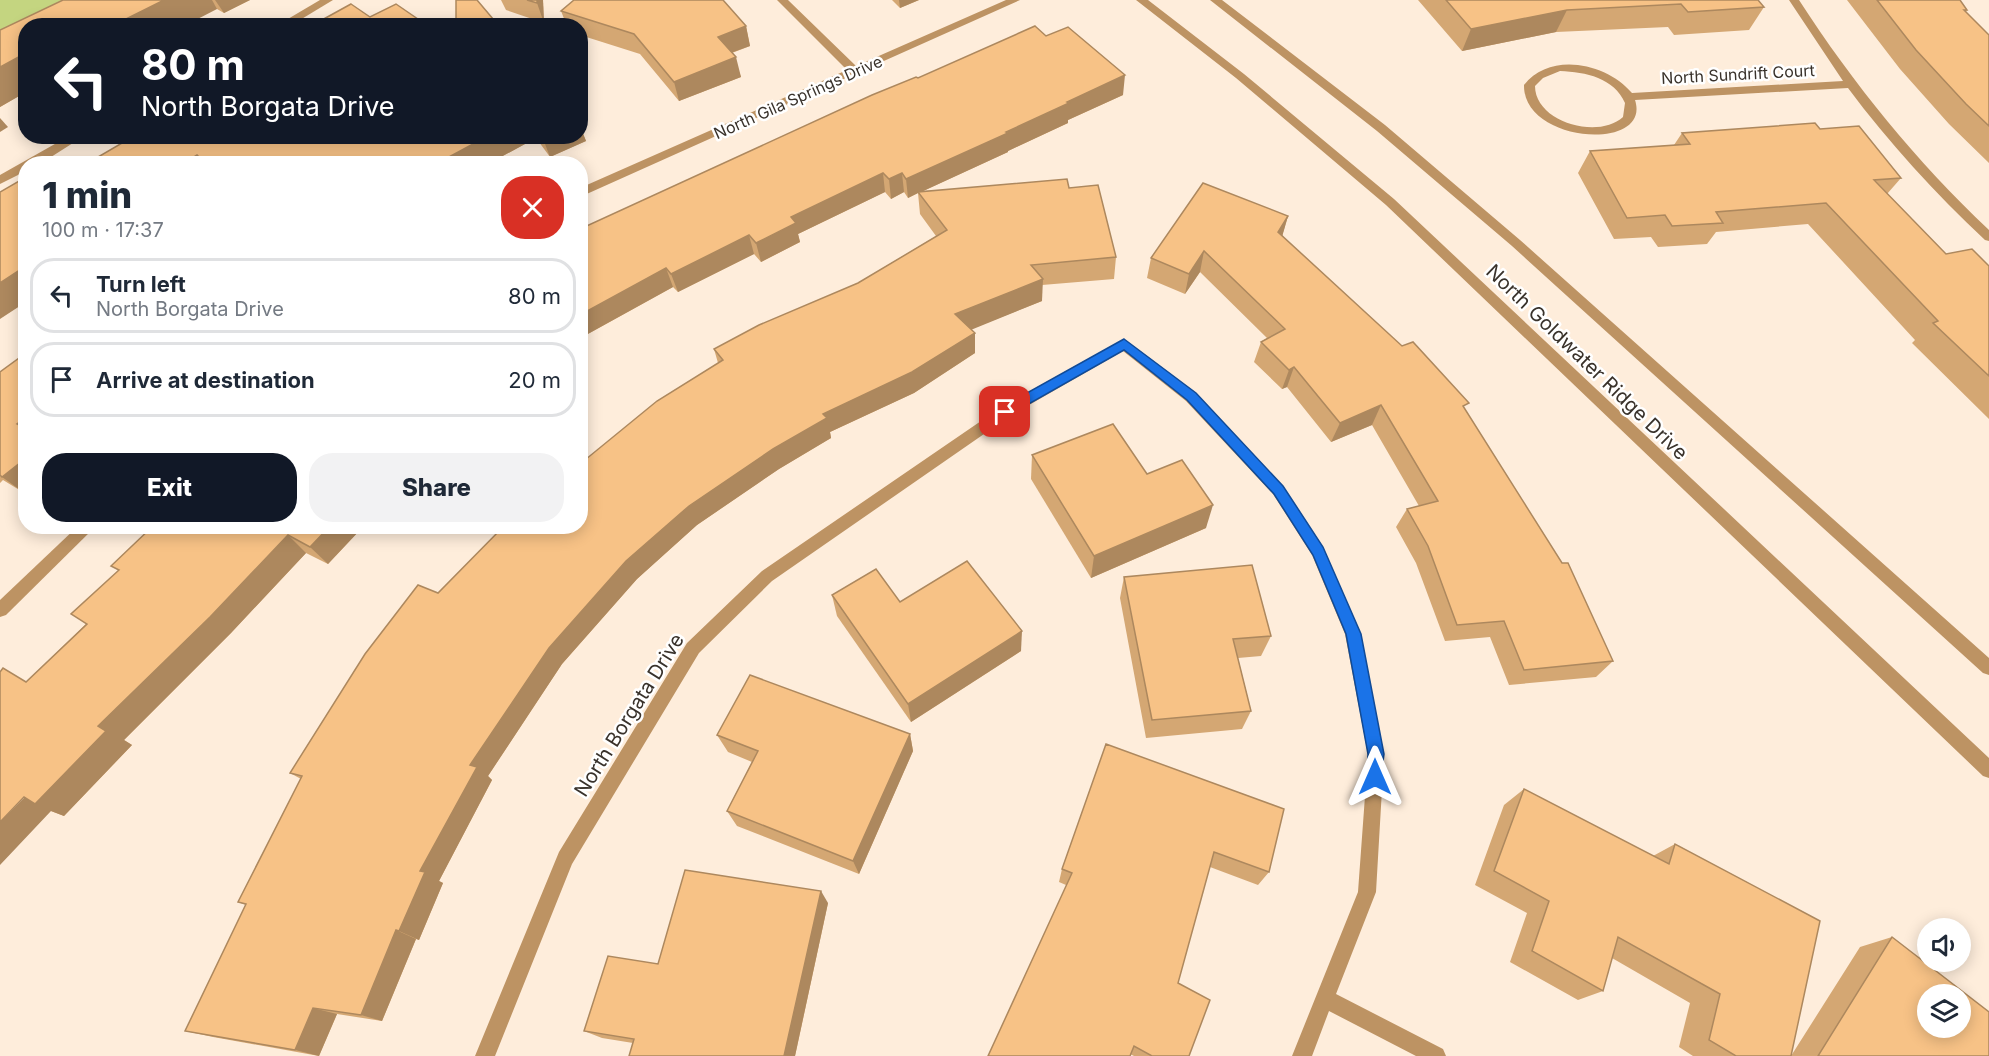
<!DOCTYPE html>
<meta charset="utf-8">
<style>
:root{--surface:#fff;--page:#f2f2f3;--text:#1f2937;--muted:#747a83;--line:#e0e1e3;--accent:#111827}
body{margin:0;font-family:Inter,sans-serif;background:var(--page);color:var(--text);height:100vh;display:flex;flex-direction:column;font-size:22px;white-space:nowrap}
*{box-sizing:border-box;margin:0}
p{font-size:20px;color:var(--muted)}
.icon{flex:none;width:33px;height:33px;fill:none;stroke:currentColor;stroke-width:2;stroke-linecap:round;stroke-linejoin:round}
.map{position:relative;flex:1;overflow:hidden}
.side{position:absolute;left:18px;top:156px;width:570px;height:378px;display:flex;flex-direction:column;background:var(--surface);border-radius:24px;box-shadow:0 3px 15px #0003}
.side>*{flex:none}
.hud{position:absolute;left:18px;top:18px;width:570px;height:126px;border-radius:24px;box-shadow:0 3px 15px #0003;background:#111827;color:#fff;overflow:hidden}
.controls{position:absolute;left:1917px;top:918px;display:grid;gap:12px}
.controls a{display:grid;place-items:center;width:54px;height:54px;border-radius:50%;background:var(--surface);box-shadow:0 3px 15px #0003;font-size:30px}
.pin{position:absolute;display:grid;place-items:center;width:51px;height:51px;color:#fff;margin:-26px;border-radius:12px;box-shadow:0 3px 9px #0006}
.me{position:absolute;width:66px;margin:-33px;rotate:0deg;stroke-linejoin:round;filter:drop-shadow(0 0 4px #0008)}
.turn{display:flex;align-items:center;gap:21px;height:126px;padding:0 24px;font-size:27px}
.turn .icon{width:78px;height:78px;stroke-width:2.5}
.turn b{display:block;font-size:42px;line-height:51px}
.round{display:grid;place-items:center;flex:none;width:63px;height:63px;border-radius:24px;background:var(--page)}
.headline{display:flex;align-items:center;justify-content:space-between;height:102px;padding:0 24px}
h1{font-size:36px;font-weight:800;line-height:45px}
.action{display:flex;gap:12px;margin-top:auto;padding:12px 24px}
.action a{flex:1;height:69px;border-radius:24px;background:var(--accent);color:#fff;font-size:24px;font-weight:800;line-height:69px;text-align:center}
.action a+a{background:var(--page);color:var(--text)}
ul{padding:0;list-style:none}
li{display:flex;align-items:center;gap:18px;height:75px;margin:0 12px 9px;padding:0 12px;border:3px solid var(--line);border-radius:24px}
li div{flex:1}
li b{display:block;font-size:22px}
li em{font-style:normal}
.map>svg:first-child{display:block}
</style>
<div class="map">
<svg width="1989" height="1056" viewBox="0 0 1989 1056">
<rect width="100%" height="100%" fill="#feeddb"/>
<!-- green -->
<polygon fill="#c4d580" points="0,0 75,0 26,26 0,43"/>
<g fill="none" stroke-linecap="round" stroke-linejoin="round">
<!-- minor -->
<g fill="#bd9363" fill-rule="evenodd">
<polygon points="320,0 333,0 290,26 276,26"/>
<polygon points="777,0 788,0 856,66 1006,0 1020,0 580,197 580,188 847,70"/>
<polygon points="1136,0 1148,0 1244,74 1394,199 1989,758 1989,778 1983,776 1386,205 1236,78"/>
<polygon points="1210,0 1222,0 1385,125 1520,240 1989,658 1989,675 1983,673 1512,246 1377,131"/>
<path d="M1789,0H1799C1854,85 1916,161 1989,230V241L1985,240C1935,193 1889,143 1848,88L1635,100C1652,152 1523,144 1524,85C1550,51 1607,63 1632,93L1843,81ZM1560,71C1586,72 1614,78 1625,103L1623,117C1598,140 1535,122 1535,86L1543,78Z"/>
<polygon points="69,136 84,136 40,164 26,164 26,171 0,184 0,175"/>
<polygon points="1124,339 1196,393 1283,486 1323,547 1361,634 1384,755 1376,892 1336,994 1443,1049 1446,1056 1416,1056 1329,1011 1312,1056 1292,1056 1358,892 1368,755 1345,634 1312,555 1273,494 1186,401 1123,351 1010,416 772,581 699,653 572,864 495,1056 475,1056 559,852 687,643 762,571 1000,408"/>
<polygon points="78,526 96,526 6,615 0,617 0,600"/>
</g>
</g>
<!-- wall -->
<g fill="#d4a773">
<polygon points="63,0 250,0 224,13 217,9 26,26 26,92 0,107 0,30"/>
<polygon points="501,0 543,0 544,23 506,10"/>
<polygon points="892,0 919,0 900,8"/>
<polygon points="1418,0 1758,0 1764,7 1749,30 1674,35 1668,27 1556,32 1462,51"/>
<polygon points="1847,0 1960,0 1967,10 1966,12 1989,35 1989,163 1949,124 1900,69"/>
<polygon points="561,11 746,26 750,46 732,53 741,77 679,101 640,54 580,35 580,26 567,26"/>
<polygon points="1046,36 1123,95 1068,120 1068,123 1008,151 1008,152 923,191 1069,188 1116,257 1114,279 1042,285 1042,301 971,329 975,333 975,353 914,393 830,432 831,438 779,469 697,525 637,579 562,664 488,776 492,780 439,881 443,883 419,940 416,939 382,1021 337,1014 319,1056 213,1037 185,1031 246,905 238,902 301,779 290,773 438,593 718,363 714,349 858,283 936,236 920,214 918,193 908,198 904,192 891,199 885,192 798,234 800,242 761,262 754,254 678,292 673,287 586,335 588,339 580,344 580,229 918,78"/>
<polygon points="580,126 586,141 550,157 536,138 488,164 86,164 134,136 580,136"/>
<polygon points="1820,129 1901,178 1887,194 1946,254 1989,266 1989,419 1912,343 1915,340 1808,224 1716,232 1707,244 1658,247 1651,237 1614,239 1578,173 1590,151 1674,145 1682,133"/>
<polygon points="1288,216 1282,236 1465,410 1613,661 1596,677 1509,685 1490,637 1445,641 1416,563 1396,527 1407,509 1419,506 1372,425 1331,442 1287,387 1282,389 1254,362 1261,342 1267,338 1200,272 1185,294 1147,278 1151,258"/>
<polygon points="26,353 26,494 3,480 0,483 0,372"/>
<polygon points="1032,455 1147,474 1206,528 1091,578 1031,479"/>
<polygon points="153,526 356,526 360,530 328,564 306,553 231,633 124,740 132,745 64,816 51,811 27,681 86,624 118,570 111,566"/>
<polygon points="1124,577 1271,636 1261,656 1238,658 1251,711 1242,729 1146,738 1120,598"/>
<polygon points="832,595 900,602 1021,651 911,722 837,616"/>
<polygon points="910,734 913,751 859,874 737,826 727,811 752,762 728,752 717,735"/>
<polygon points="1106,744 1269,872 1258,885 1210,867 1178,983 1189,1056 1134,1056 1130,1054 1066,885 1059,882 1062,869"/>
<polygon points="1524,789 1653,856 1675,844 1791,1056 1860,947 1892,937 1989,1056 1693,1056 1679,1047 1690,1003 1612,958 1603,991 1578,1000 1510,962 1527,913 1475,885 1504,805"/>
<polygon points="828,903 795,1056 629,1056 633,1043 602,1038 584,1031 658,964"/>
</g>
<!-- shaded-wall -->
<g fill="#ad885e">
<polygon points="164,0 212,0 217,9 184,26 112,26"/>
<polygon points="215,0 250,0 224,13"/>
<polygon points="537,0 543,0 544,23 537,3"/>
<polygon points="899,0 919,0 900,8"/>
<polygon points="1567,10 1556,32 1462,51 1471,29"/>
<polygon points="746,26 750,46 722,56 718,37"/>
<polygon points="26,53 26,92 0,107 0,67"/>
<polygon points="736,57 741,77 679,101 674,82"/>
<polygon points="1125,75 1123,95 1068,120 1068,123 1008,151 1008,152 919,193 918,192 918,193 908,198 906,179 1006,132 1067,102"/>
<polygon points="0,118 8,127 0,132"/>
<polygon points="580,126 586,141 550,157 542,136 580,136"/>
<polygon points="488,136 535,136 536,138 488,164 436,164"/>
<polygon points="197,155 203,164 183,164"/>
<polygon points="883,173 885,192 798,234 800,242 761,262 756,243 791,217"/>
<polygon points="902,173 904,192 891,199 889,179"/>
<polygon points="1288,216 1282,237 1278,232"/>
<polygon points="749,235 754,254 678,292 671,274"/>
<polygon points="1204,251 1200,272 1185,294 1189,274"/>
<polygon points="26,266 26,302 0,319 0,283"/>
<polygon points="666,268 673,287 586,335 588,339 580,344 580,315"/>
<polygon points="1043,279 1042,301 956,336 955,314"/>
<polygon points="975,333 975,353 914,393 830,432 831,438 779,469 697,525 637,579 562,664 488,776 492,780 439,881 443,883 419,940 399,931 420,871 470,765 549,648 626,561 689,506 823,414"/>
<polygon points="1294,367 1287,387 1282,389 1289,370"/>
<polygon points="1381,405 1372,425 1331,442 1340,423"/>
<polygon points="26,417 26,431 17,424"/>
<polygon points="26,458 26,494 2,477"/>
<polygon points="1213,505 1206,528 1091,578 1094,556"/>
<polygon points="330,526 356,526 360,530 328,564 310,547"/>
<polygon points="288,535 306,553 231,633 124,740 132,745 64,816 51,811 0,865 0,822"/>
<polygon points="1022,631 1021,651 911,722 908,704"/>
<polygon points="910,734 913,751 859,874 853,861"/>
<polygon points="821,891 828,903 795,1056 784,1056"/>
<polygon points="396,930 416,939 382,1021 361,1015"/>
<polygon points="313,1008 337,1014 319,1056 295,1050"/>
</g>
<!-- building -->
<g fill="#f7c286" stroke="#ad885e" stroke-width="1.5" fill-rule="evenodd">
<polygon points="63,0 164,0 112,26 26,26 26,53 0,67 0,30"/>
<polygon points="456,0 477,0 499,26 456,26"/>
<polygon points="527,0 537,0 537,3"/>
<polygon points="574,0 723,0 746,26 718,37 736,57 674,82 634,34 561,11"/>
<polygon points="1446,0 1758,0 1764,7 1688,12 1681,4 1567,10 1471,29"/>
<polygon points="1877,0 1960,0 1967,10 1964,10 1989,35 1989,126 1966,104 1916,50"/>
<polygon points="351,4 370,17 396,4 428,26 311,26"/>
<polygon points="1035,26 1046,36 1068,27 1125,75 1067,102 1069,103 1006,132 1008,133 906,179 902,173 889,179 883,173 791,217 796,223 756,243 749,235 671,274 666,268 580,315 580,229 872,95 916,77 918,78"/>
<polygon points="1815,123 1820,129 1859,126 1901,178 1874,180 1946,254 1972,249 1989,266 1989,376 1933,323 1938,321 1826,203 1716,212 1723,223 1672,226 1665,215 1627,218 1590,151 1690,144 1682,133"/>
<polygon points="134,136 488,136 436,164 206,164 197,155 183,164 174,164 173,162 171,164 86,164"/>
<polygon points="56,160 61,164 50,164"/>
<polygon points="26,177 26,266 0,283 0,192"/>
<polygon points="1067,179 1069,188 1098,185 1116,257 1031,265 1043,279 955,314 975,333 912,372 823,414 827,418 773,449 689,506 626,561 549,648 470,765 477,767 420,871 425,872 399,931 396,930 361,1015 313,1008 295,1050 185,1031 246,904 238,902 302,776 290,773 365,654 418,585 438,593 504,526 580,526 580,464 657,401 723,360 714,349 759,325 858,283 947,230 918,192"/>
<polygon points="1203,183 1288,216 1278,232 1402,346 1413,342 1469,403 1463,406 1562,563 1568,563 1613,661 1524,670 1504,621 1457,625 1428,546 1407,509 1438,501 1381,405 1340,423 1294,367 1289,370 1261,342 1285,329 1204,251 1189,274 1151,258"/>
<polygon points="26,353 26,417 17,424 26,429 26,458 2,477 0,475 0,372"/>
<polygon points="1113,424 1147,474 1182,460 1213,505 1094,556 1032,455"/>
<polygon points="153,526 330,526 310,547 288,535 210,617 98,726 106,731 35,804 24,797 0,822 0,672 3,668 26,682 87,624 71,614 119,570 111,566"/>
<polygon points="967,561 1022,631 908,704 832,595 876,569 900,602"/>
<polygon points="1252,565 1271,636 1233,639 1251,711 1152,720 1124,577"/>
<polygon points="750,675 910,734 853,861 727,811 758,751 717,735"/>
<polygon points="1106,744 1284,809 1269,872 1214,852 1178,983 1210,1000 1189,1056 1152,1056 1134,1046 1130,1056 988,1056 1072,873 1062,869"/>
<polygon points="1524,789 1669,864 1675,844 1820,921 1791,1056 1736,1056 1709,1040 1720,994 1618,937 1603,991 1532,951 1549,901 1494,871"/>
<polygon points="685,870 821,891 784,1056 629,1056 634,1039 584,1031 608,956 658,964"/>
<path d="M1892,937L1989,1012V1056H1818ZM1928,994H1960V1028H1928Z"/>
</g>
<!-- route -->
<polygon fill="#1a73e8" stroke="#114b97" stroke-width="1.5" points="1124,339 1196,393 1283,486 1323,547 1361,634 1384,754 1380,783 1375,785 1369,783 1367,777 1368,754 1346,634 1313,555 1274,494 1187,400 1124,350 1009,415 1000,415 998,412 1000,408"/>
<g text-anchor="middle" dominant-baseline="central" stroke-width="5" stroke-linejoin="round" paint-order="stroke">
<!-- far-street labels -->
<g font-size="16" fill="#39322b" stroke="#fff">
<text transform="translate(1738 74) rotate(-3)">North Sundrift Court</text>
<text transform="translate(798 97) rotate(-24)">North Gila Springs Drive</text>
</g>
<!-- street labels -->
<g font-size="20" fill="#39322b" stroke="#fff">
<text transform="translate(1587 362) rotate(44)">North Goldwater Ridge Drive</text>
<text transform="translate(629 715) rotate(-58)">North Borgata Drive</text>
</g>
</g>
</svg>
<div class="controls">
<a><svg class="icon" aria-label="sound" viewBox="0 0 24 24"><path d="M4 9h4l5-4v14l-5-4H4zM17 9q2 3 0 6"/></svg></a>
<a><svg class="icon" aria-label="layers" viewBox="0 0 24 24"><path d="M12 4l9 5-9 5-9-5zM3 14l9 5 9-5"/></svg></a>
</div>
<div class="pin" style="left:1005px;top:412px;background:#d93025"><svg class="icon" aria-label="arrive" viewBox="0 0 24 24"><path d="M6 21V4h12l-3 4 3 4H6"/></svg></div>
<svg class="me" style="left:1375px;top:777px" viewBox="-20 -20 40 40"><path d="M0-17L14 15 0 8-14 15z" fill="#1a73e8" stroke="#fff" stroke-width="4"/></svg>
<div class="hud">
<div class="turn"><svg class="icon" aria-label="left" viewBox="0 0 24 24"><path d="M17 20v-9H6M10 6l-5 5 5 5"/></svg><div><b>80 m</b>North Borgata Drive</div></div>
</div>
<section class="side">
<div class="headline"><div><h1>1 min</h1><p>100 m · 17:37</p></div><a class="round" style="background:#d93025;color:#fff"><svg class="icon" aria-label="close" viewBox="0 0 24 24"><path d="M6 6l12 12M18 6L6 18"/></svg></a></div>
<ul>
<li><svg class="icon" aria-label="left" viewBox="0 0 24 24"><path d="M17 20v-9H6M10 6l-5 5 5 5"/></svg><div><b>Turn left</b><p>North Borgata Drive</p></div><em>80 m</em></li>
<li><svg class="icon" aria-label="arrive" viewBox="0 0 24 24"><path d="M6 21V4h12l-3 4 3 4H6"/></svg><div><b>Arrive at destination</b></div><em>20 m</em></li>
</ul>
<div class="action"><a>Exit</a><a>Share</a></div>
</section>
</div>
